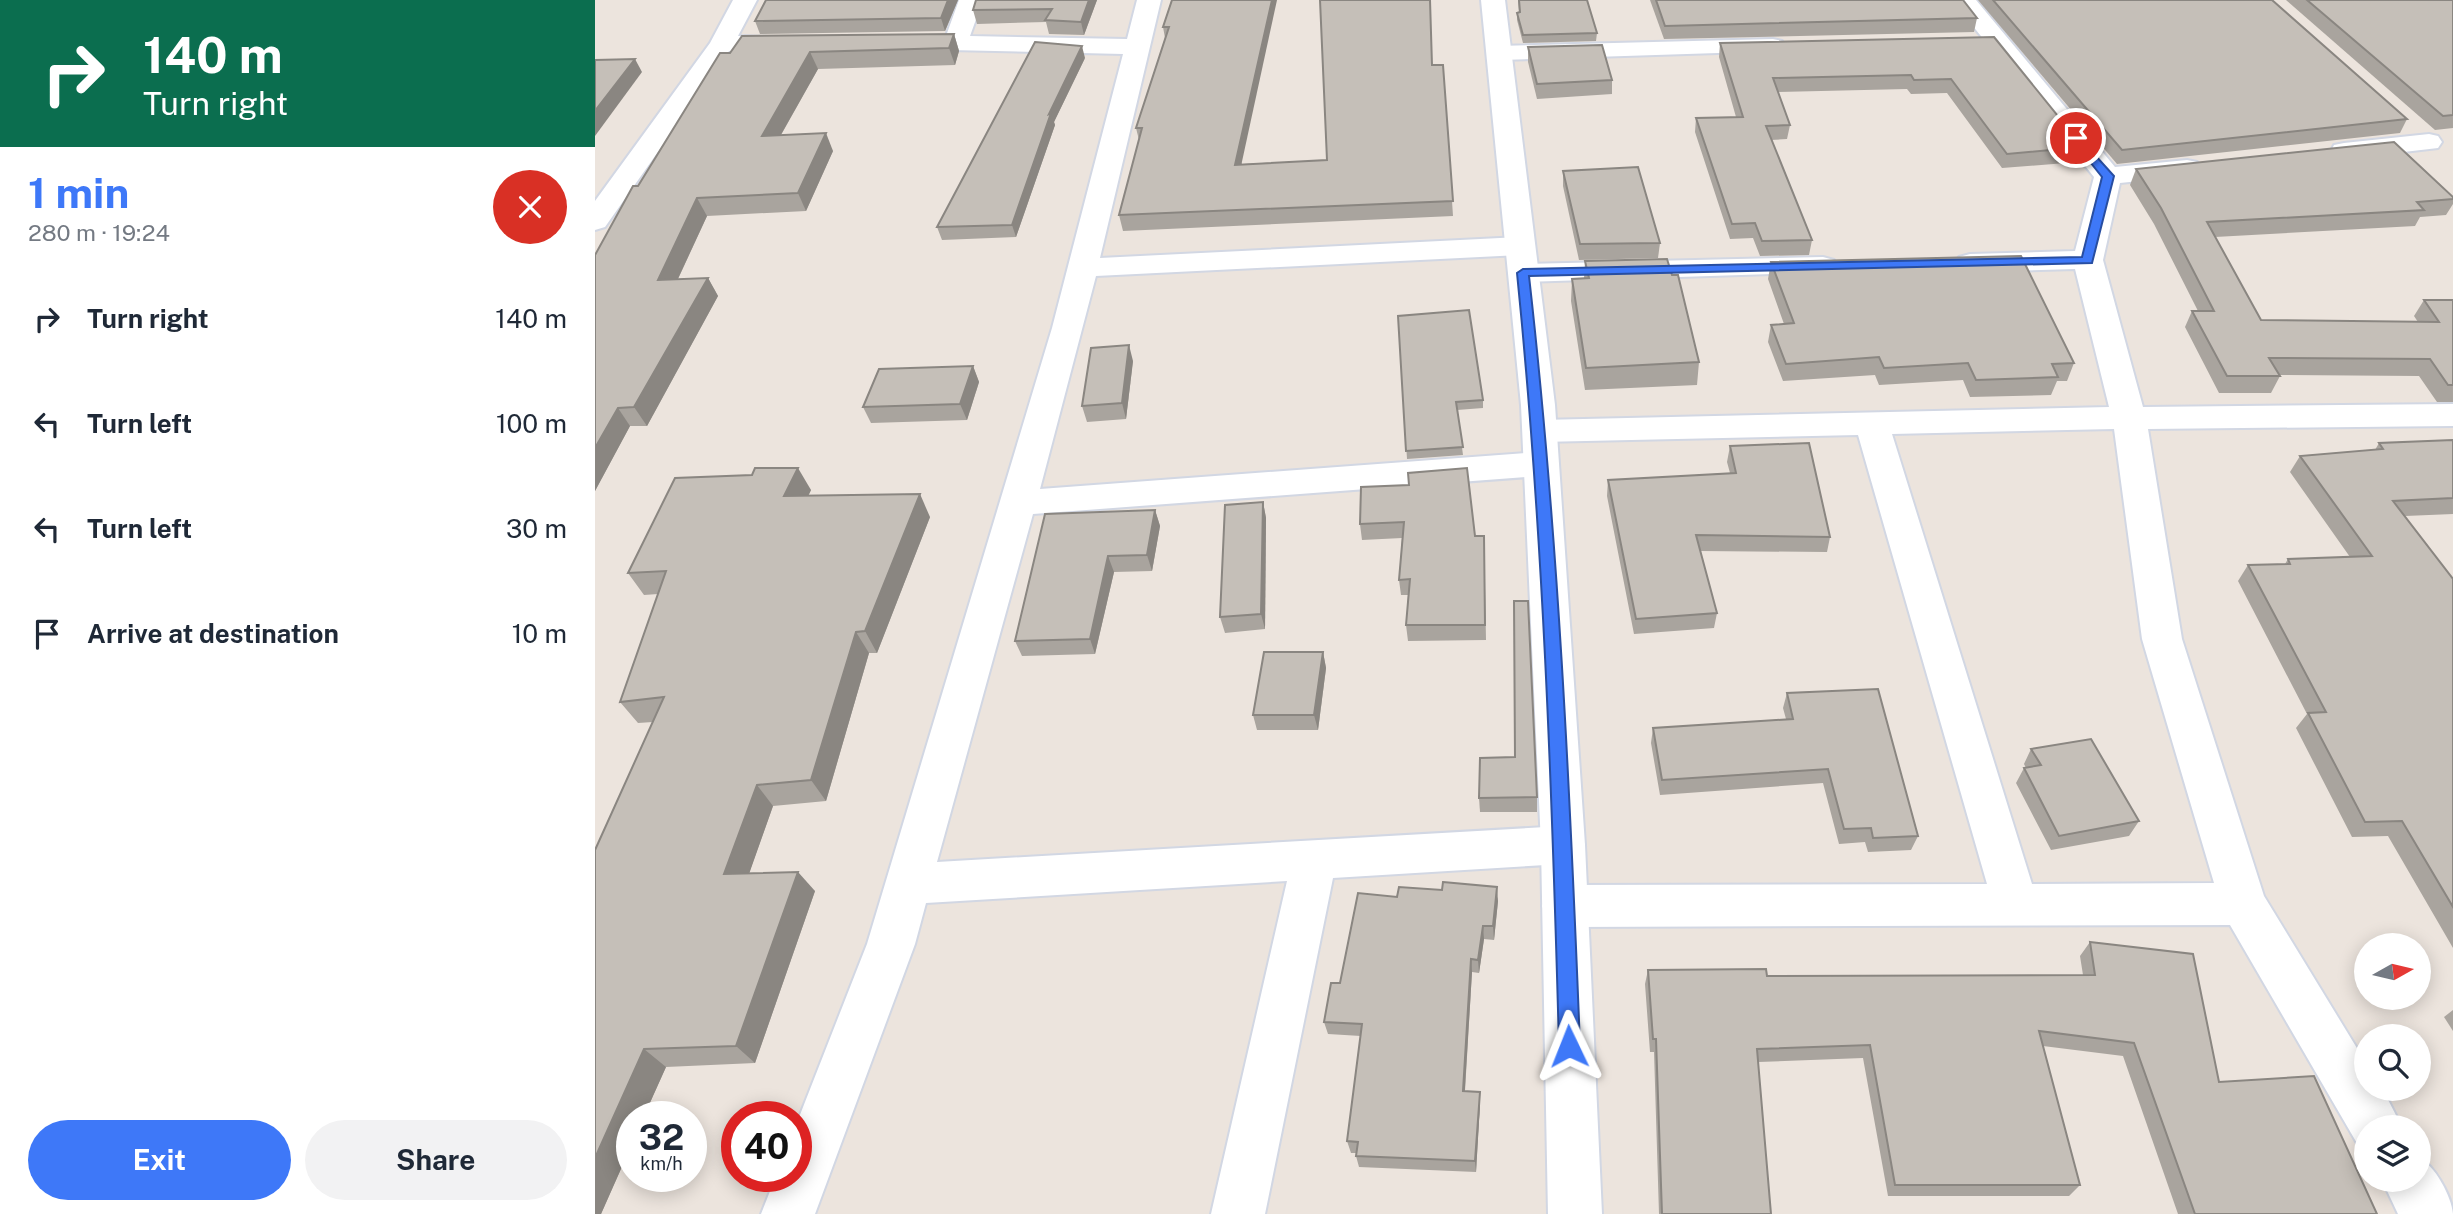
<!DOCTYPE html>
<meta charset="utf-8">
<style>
:root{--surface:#fff;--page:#f2f2f3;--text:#1f2937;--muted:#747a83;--accent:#3e78f8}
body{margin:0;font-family:"Public Sans",sans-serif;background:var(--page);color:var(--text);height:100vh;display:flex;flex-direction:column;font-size:26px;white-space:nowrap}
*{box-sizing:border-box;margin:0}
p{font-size:23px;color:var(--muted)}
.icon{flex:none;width:38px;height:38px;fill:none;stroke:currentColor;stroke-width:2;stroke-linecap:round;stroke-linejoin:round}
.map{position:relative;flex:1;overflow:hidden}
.details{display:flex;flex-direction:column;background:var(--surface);width:595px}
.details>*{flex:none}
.hud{background:#0b6e4f;color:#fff;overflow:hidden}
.needle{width:46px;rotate:82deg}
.controls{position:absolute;left:1759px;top:933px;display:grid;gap:14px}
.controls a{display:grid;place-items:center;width:77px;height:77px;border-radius:50%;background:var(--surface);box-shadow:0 4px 18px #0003;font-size:35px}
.speed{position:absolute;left:21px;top:1101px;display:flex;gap:14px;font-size:35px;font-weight:700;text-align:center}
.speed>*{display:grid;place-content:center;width:91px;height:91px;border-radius:50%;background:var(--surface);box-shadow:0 4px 18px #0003;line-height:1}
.speed small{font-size:18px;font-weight:400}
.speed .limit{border:10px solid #d22;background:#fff;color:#111}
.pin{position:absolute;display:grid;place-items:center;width:60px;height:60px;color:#fff;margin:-30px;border:4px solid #fff;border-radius:50%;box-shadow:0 2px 7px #0007}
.me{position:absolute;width:77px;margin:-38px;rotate:358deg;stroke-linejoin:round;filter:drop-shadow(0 0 5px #0008)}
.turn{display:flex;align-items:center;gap:24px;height:147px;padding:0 28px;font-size:32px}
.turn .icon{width:91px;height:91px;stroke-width:2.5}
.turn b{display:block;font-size:49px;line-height:60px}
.round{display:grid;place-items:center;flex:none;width:74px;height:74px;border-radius:37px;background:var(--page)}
.headline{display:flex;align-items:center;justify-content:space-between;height:119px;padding:0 28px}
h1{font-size:42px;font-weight:700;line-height:52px;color:var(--accent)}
.button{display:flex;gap:14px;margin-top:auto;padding:14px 28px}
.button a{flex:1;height:80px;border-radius:42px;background:var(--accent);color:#fff;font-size:28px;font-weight:700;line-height:80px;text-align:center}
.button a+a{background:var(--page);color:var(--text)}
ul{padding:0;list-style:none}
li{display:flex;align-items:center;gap:21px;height:105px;padding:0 28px}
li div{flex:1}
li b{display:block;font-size:26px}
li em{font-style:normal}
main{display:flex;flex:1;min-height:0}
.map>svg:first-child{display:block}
</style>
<main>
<section class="details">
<div class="hud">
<div class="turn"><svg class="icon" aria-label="right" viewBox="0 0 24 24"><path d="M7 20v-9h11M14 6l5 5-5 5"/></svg><div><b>140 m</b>Turn right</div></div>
</div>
<div class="headline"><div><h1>1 min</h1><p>280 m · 19:24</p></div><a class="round" style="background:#d93025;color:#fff"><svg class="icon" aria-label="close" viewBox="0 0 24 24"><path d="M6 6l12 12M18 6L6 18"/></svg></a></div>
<ul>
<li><svg class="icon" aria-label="right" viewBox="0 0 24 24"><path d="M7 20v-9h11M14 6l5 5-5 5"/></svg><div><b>Turn right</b></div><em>140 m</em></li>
<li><svg class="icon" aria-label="left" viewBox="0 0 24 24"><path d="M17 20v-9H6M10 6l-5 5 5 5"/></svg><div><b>Turn left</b></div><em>100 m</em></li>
<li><svg class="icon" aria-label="left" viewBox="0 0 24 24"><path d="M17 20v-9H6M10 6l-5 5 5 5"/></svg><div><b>Turn left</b></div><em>30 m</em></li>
<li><svg class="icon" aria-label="arrive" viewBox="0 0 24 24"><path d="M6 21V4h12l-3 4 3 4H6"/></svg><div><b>Arrive at destination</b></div><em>10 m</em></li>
</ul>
<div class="button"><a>Exit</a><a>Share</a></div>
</section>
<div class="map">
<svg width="1858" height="1214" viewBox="0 0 1858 1214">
<rect width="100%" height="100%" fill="#ece4dd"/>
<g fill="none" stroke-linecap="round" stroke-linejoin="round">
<!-- minor casing -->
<g stroke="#d2d7e3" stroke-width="4">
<g id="minor">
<polygon points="138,0 162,0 143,36 201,38 204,43 201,48 192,50 134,51 10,227 0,230 0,201 115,43"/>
<polygon points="364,0 388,0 375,36 532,39 542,0 566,0 505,258 925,237 935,240 940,246 935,252 925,255 501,276 445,489 946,452 958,456 963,464 958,472 946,476 438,514 342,862 968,826 984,831 990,845 984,859 968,864 738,878 670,1214 616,1214 692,881 331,903 320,944 220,1214 166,1214 181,1176 201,1176 201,1125 272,944 457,328 528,54 308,49 299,47 296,42 299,37 351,36"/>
<path d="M1357,0H1381L1520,167L1592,160L1602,162L1606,168L1602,174L1592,176L1525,183L1508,260L1548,407L1858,404V426L1553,429L1587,639L1669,896L1771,1063V1088H1787L1807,1127H1771V1149L1763,1145L1635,925L970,927L954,921L947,906L954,891L970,885L1392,884L1263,435L945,442L933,439L928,431L933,423L945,420L1514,407L1480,269L1375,272L1364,269L1360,263L1364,257L1375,254L1480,251L1499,177ZM1519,429L1547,639L1619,883L1437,884L1297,434Z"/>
<polygon points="1178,39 1187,41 1190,46 1187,51 904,60 895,58 892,53 895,48 904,46"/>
<polygon points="1834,134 1843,136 1847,142 1843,148 1749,159 1739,157 1736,151 1739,145 1749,143"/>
<polygon points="1228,257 1239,260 1243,266 1239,272 928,282 917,279 913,273 917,267 928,264"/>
<path d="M1824,1158C1839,1164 1857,1197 1858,1214H1803L1787,1180H1824Z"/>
</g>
</g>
<!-- tertiary casing -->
<g stroke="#d2d7e3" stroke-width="4">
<polygon id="tertiary" points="886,0 910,0 960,405 990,845 1007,1214 953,1214 946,845 926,405"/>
</g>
<!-- minor -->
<use href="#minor" fill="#fff" fill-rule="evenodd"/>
<!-- tertiary -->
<use href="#tertiary" fill="#fff" fill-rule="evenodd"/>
</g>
<!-- wall -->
<g fill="#a9a49e">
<polygon points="171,0 363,0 350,31 165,34 160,21"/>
<polygon points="381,0 502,0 489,35 454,34 451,22 382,24 378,10"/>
<polygon points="577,0 647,164 732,160 837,65 848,65 858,216 528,231 524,215 544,140 541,128 570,38 568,27"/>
<polygon points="923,0 992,0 1002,33 1001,41 928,43 922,20 922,13 924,13"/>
<polygon points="1055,0 1368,0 1382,18 1379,32 1069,39"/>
<polygon points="1383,0 1677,0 1812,119 1805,133 1522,164"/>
<polygon points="1691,0 1858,0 1858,128 1840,130"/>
<polygon points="359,34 364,51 360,65 223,69 186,135 238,151 211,211 112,216 83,279 113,278 123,296 52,426 35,426 0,491 0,255 43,186 135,53"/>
<polygon points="1399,37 1488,147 1483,162 1407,168 1352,93 1316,94 1312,89 1183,92 1195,125 1192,139 1176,140 1217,240 1214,255 1165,256 1158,238 1135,239 1100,132 1101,118 1141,117 1124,57 1125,43"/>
<polygon points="933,47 1017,80 1017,94 942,99 933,62"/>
<polygon points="490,58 459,122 460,125 421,237 347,240 342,227"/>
<polygon points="1541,169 1858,197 1858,204 1851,215 1825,217 1820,226 1620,237 1666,320 1823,322 1819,316 1829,300 1858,300 1858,402 1842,402 1824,376 1684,375 1685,376 1676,393 1624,393 1590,327 1597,311 1603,311 1559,224 1535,185"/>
<polygon points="968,171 1065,243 1063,258 984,260 968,186"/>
<polygon points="990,261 1104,362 1102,385 990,390 976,301 977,279 989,279"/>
<polygon points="1176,262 1479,363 1472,381 1462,381 1456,395 1375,397 1368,380 1284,385 1280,375 1188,381 1173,342 1176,325 1189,324 1173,279"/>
<polygon points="803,316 888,400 888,408 862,410 868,455 812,459"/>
<polygon points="538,361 531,419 492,422 487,406"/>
<polygon points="378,366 384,382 372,420 276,423 268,407"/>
<polygon points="1858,440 1858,514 1810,516 1858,579 1858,948 1793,836 1757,837 1701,728 1712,714 1643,581 1653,565 1690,564 1693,559 1755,557 1695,472 1705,456 1780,450 1784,443"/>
<polygon points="1135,446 1235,537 1232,552 1105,551 1122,613 1119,628 1039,634 1012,496 1013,480 1135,473 1132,462"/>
<polygon points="157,475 216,490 213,496 335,517 282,653 274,653 231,801 178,806 154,873 220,891 160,1063 71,1067 49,1116 37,1116 37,1144 6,1214 0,1214 58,722 43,723 25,702 63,594 49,595 33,573"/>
<polygon points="766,487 880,536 889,536 891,640 813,641 811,625 813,595 806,595 804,580 807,538 767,540 765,524"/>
<polygon points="668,502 671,518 670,629 630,633 625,617"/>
<polygon points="560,510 565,526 557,571 519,572 500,654 427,656 420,641"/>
<polygon points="728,652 731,668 723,730 662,730 658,715"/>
<polygon points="1192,693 1323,836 1316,850 1273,852 1270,842 1244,844 1228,783 1065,795 1056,743 1058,728 1191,719 1188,708"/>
<polygon points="1436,749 1544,821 1534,836 1456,850 1421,783 1429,768 1431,768 1429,764"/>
<polygon points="920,757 942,797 942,812 885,812 884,798"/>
<polygon points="802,897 903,901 899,940 889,939 884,973 877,972 870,1091 885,1104 881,1172 764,1167 761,1156 761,1153 756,1153 752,1141 766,1036 733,1034 729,1022 745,983"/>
<polygon points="1495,942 1624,1082 1782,1214 1583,1214 1528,1056 1448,1046 1485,1185 1474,1196 1293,1196 1268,1058 1163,1062 1176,1214 1064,1214 1059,1052 1055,1052 1050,984 1053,970 1172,976 1488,975 1485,956"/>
<polygon points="1858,1010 1858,1031 1849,1017"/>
</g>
<!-- shaded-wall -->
<g fill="#8a8681">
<polygon points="353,0 363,0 350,31 346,18"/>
<polygon points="494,0 502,0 489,35 486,22"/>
<polygon points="677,0 682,0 643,180 640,165"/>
<polygon points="359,34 364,51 360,65 354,48"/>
<polygon points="487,46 490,58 459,122 460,125 421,237 417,225 454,114"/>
<polygon points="215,52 223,69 175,154 167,136"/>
<polygon points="40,59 47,72 0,136 0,111"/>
<polygon points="231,133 238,151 211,211 203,193"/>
<polygon points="102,198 112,216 74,298 63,280"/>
<polygon points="113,278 123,296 52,426 39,407"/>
<polygon points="534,345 538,361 531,419 527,403"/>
<polygon points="378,366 384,382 372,420 365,404"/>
<polygon points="23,408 35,426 0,491 0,448"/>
<polygon points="203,468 216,490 202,519 189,496"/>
<polygon points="325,494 335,517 282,653 270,631"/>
<polygon points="668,502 671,518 670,629 666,614"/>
<polygon points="560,510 565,526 557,571 552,555"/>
<polygon points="513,556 519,572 500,654 495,639"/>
<polygon points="261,632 274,653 231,801 216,780"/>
<polygon points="728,652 731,668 723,730 719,715"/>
<polygon points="162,785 178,806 147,894 129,874"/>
<polygon points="203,872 220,891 160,1063 141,1046"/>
<polygon points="902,887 903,901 899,940 898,926"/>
<polygon points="888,926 889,939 884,973 883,960"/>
<polygon points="876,959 877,972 869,1103 868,1091"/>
<polygon points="49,1049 71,1067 49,1116 37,1116 37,1144 6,1214 0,1214 0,1158"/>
<polygon points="885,1092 885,1104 881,1172 880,1161"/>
</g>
<!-- building -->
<g fill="#c5bfb8" stroke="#8a8681" stroke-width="2">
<polygon points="171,0 353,0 346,18 160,21"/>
<polygon points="381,0 494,0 486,22 450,20 457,9 378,10"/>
<polygon points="577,0 677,0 640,165 732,160 725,0 835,0 837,65 848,65 858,201 524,215 547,128 541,128 574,27 568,27"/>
<polygon points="924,0 992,0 1002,33 928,35 922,13 925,12"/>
<polygon points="1061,0 1368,0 1382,18 1070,26"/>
<polygon points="1398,0 1677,0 1812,119 1527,150"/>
<polygon points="1712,0 1858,0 1858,115 1848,116"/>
<polygon points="359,34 354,48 215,52 167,136 231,133 203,193 102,198 63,280 113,278 39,407 23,408 0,448 0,255 38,186 43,186 125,53 135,53 147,36"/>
<polygon points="1399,37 1488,147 1412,154 1356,79 1319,80 1316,75 1178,78 1195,125 1171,126 1217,240 1167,241 1160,223 1137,224 1101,118 1148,117 1125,43"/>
<polygon points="440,42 487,46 454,114 456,113 417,225 342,227"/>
<polygon points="1007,45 1017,80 942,84 933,47"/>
<polygon points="40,59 0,111 0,60"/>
<polygon points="1799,142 1858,197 1858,199 1822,202 1829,210 1612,222 1666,320 1844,322 1829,300 1858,300 1858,385 1853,385 1835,359 1674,358 1685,376 1632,376 1597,311 1619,311 1566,208 1541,169"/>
<polygon points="1043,167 1065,243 985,244 968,171"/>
<polygon points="1426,256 1479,363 1457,364 1463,377 1381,380 1373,363 1289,368 1284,357 1191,364 1176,325 1199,323 1176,262"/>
<polygon points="1072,259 1077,275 1083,275 1104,362 991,368 977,279 994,278 990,261"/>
<polygon points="874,310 888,400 861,402 868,447 811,451 803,316"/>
<polygon points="534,345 527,403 487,406 496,348"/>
<polygon points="378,366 365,404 268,407 284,369"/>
<polygon points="1858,440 1858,498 1798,501 1858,579 1858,907 1807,821 1770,822 1713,713 1731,712 1653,565 1695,564 1693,559 1777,556 1705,456 1788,449 1784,443"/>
<polygon points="1214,443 1235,537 1101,535 1122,613 1041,619 1013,480 1141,473 1135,446"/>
<polygon points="160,468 203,468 189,496 325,494 270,631 261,632 216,780 162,785 129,874 203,872 141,1046 49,1049 0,1158 0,850 69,697 25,702 71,571 33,573 80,478 157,475"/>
<polygon points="872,468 880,536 889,536 890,625 811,625 815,579 804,580 809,522 765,524 766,487 814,485 813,473"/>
<polygon points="668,502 666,614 625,617 630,505"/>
<polygon points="560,510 552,555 513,556 495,639 420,641 450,514"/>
<polygon points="919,601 933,601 942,797 884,798 885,758 920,757"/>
<polygon points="669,652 728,652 719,715 658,715"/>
<polygon points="1283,689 1323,836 1278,838 1276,828 1249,829 1233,769 1067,780 1058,728 1198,719 1192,693"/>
<polygon points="1496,739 1544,821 1464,836 1429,768 1446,765 1436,749"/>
<polygon points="848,882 902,887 898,926 888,926 883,960 876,959 868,1091 885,1092 880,1161 761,1156 763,1142 752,1141 767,1024 729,1022 736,983 745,983 763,893 802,897 804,887 847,890"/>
<polygon points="1495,942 1598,954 1624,1082 1719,1076 1782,1214 1600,1214 1539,1043 1444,1031 1485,1185 1300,1185 1275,1045 1162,1049 1176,1214 1067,1214 1061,1039 1058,1039 1053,970 1171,969 1172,976 1500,975"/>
</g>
<!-- route -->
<path fill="#3e78f8" stroke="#284ea1" stroke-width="2" d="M1481,134L1519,176L1497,263L934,276C963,532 975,789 985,1046L982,1053L974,1056L967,1053L964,1046C957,788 948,530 922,273L928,269L1487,257L1507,177L1476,138Z"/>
</svg>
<div class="controls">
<a><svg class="needle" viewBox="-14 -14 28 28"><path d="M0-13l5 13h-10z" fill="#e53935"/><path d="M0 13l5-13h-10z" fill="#747a83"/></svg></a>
<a><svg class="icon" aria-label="search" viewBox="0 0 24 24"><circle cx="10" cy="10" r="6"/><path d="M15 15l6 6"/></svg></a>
<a><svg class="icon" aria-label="layers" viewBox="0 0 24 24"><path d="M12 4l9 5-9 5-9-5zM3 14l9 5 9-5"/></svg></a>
</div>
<div class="speed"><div>32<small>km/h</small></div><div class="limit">40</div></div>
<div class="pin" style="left:1481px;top:138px;background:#d93025"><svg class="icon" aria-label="arrive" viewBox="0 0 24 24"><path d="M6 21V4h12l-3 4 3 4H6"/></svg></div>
<svg class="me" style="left:974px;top:1046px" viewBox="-20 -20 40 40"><path d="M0-17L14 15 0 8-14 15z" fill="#3e78f8" stroke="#fff" stroke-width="4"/></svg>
</div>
</main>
